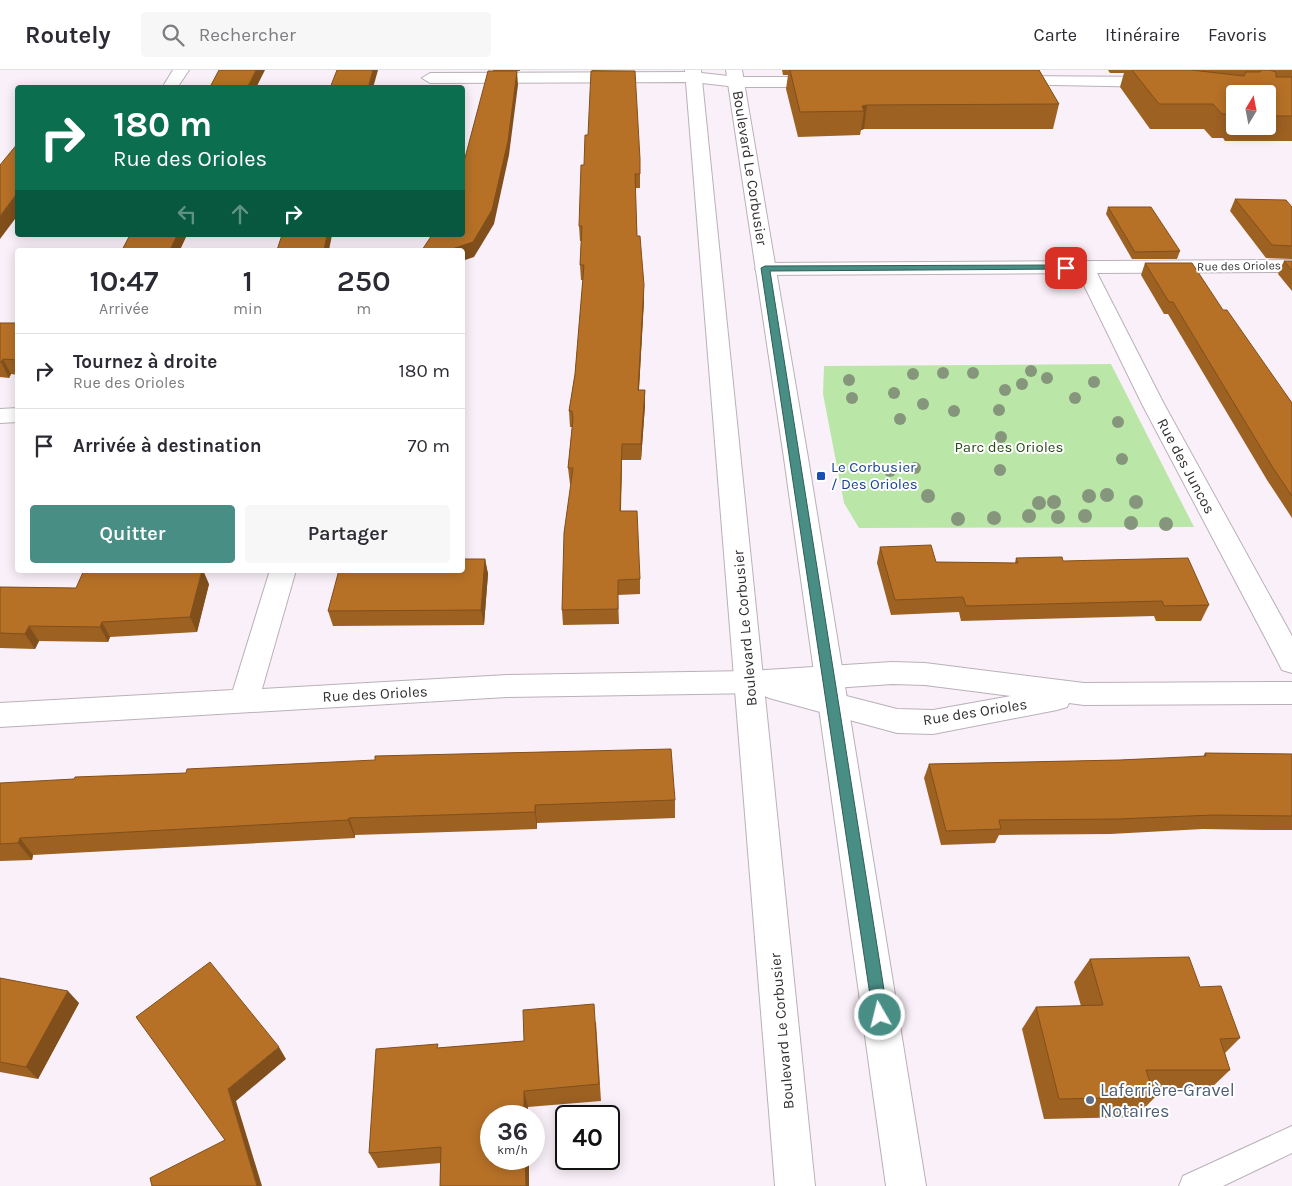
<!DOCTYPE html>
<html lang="fr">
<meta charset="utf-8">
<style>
:root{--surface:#fff;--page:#f7f7f7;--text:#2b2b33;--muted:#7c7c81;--line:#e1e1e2;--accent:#488e85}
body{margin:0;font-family:Karla,sans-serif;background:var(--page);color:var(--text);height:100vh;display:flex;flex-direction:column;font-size:19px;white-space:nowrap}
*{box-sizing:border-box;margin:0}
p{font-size:16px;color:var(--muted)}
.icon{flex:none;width:28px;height:28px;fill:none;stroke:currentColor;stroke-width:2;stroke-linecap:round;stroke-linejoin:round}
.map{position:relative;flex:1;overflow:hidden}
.drawer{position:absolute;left:15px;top:178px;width:450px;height:325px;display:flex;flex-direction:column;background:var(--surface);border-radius:5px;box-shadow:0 2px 12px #0003}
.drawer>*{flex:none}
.hud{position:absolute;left:15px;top:15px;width:450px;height:152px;border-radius:5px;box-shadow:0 2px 12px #0003;background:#0b6e4f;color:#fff;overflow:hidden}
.needle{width:32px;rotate:10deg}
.fabs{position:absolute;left:1226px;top:15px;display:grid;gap:10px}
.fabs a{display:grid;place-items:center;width:50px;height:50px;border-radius:5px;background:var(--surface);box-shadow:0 2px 12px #0003;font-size:25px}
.speed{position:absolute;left:480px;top:1035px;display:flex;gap:10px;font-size:25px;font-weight:700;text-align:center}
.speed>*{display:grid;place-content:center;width:65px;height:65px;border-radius:50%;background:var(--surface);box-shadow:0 2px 12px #0003;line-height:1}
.speed small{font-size:12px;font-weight:400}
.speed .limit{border:2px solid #111;border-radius:8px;background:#fff;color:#111}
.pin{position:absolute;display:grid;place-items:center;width:42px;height:42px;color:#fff;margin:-21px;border-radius:10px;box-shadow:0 2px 8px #0006}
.me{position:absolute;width:55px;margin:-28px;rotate:352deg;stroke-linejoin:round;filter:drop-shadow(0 0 4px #0008)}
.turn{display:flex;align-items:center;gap:18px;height:105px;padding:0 15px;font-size:22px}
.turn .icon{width:65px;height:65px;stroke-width:2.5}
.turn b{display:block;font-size:35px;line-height:42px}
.lanes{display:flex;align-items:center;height:48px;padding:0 15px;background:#0003;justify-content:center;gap:25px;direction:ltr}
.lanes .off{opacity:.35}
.eta{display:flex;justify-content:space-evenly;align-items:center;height:85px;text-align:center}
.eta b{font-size:30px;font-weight:600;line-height:35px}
.primary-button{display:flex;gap:10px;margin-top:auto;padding:10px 15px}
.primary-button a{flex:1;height:58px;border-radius:5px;background:var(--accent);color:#fff;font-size:20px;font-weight:600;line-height:58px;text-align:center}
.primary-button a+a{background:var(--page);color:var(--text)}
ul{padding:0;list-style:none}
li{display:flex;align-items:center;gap:15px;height:75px;padding:0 15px;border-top:1px solid var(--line)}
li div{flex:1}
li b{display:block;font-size:19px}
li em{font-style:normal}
header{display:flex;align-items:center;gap:30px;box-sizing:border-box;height:70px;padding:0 25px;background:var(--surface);border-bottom:1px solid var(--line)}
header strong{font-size:24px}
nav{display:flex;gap:28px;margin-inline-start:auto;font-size:18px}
.search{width:350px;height:45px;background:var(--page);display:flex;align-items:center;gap:12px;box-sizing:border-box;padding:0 18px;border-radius:5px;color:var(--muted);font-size:19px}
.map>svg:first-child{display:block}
</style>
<header>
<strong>Routely</strong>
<div class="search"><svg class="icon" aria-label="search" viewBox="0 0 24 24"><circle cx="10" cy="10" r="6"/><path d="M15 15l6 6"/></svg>Rechercher</div>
<nav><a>Carte</a><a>Itinéraire</a><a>Favoris</a></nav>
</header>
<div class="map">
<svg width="1292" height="1116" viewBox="0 0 1292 1116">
<rect width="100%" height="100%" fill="#faf0f9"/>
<!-- green -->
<polygon fill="#bae7a7" points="1111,294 1194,457 859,458 844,433 823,324 824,296"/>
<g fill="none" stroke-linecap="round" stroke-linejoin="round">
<!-- lane casing -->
<g stroke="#bab0b8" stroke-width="2">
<polygon id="lane" points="1292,1056 1292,1083 1223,1116 1179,1116 1183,1106"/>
</g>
<!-- street casing -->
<g stroke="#bab0b8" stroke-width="2">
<g id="street">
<polygon points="173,0 189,0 177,18 162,18"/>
<polygon points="693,2 737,7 823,7 831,12 823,17 737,17 693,12 430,13 422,8 430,3"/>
<polygon points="1009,6 1158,7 1166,12 1158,17 1004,14 1001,11"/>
<polygon points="1292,190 1292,202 1097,203 1164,334 1292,566 1292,603 1282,600 1278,592 1142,334 1078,203 765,205 758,203 755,199 758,195 765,193"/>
<polygon points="18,338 18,352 0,353 0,339"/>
<path d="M270,500H296L262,619L507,605L750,601L892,592L925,593L1084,613L1292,612V634L1084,635L1069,633L1067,637L1057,640L933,664L897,663L769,628L758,623L507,627L0,657V633L233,620ZM892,614L925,615L1011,626L933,640L897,639L819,619Z"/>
</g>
</g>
<!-- secondary casing -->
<g stroke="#bab0b8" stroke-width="2">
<g id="secondary">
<polygon points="685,0 701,0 815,1116 775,1116"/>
<polygon points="726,0 742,0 808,388 926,1116 886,1116 784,388"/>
</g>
</g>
<!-- lane -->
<use href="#lane" fill="#fff" fill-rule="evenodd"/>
<!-- street -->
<use href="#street" fill="#fff" fill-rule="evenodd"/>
<!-- secondary -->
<use href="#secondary" fill="#fff" fill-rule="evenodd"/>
</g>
<!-- trees -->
<g fill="#86967c">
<circle cx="1031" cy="301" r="6"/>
<circle cx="943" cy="303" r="6"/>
<circle cx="973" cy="303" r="6"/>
<circle cx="913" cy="304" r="6"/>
<circle cx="1047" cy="308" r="6"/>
<circle cx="849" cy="310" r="6"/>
<circle cx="1094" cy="312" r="6"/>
<circle cx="1022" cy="314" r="6"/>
<circle cx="1005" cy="320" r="6"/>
<circle cx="894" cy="323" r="6"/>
<circle cx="852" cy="328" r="6"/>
<circle cx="1075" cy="328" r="6"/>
<circle cx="923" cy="334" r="6"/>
<circle cx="999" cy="340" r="6"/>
<circle cx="954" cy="341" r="6"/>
<circle cx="900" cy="349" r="6"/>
<circle cx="1118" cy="352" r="6"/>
<circle cx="1001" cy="367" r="6"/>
<circle cx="1122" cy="389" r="6"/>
<circle cx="915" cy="398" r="6"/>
<circle cx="1000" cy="400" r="6"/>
<circle cx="890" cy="401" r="6"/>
<circle cx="1107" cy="425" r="7"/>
<circle cx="928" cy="426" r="7"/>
<circle cx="1089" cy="426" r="7"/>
<circle cx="1054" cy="432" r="7"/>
<circle cx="1136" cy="432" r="7"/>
<circle cx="1039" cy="433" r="7"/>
<circle cx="1029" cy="446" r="7"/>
<circle cx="1085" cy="446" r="7"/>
<circle cx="1058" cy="447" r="7"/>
<circle cx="994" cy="448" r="7"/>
<circle cx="958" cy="449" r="7"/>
<circle cx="1131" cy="453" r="7"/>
<circle cx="1166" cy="454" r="7"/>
</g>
<!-- wall -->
<g fill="#9d6122" fill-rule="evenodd">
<rect x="493" y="0" width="27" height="1"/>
<polygon points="592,0 635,0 592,1"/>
<polygon points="782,0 1039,0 1059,34 1053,59 864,59 861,60 860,65 798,67 786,19 788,5 783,5"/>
<path d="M1108,0H1292V71H1225L1223,68H1212L1204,59H1150L1120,17L1124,3H1110ZM1235,24H1268V56H1235Z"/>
<polygon points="640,89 640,118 635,118 637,166 644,230 639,320 645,320 645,335 641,390 622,390 621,441 640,509 640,524 618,525 619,554 563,555 562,540 571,414 570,414 568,398 572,357 570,357 569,341 575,304 583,210 581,210 580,195 581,171 580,171 579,156"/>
<polygon points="1235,129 1292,137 1292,189 1266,188 1230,141"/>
<polygon points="1108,137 1180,181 1177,189 1132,189 1106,144"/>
<polygon points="1284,191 1292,191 1292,221 1278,204"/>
<polygon points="1145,193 1223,240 1292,333 1292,448 1267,410 1168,244 1164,244 1141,205"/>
<polygon points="0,253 18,253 18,305 11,304 9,308 0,307"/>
<polygon points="880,477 936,492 1015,493 1016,488 1063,491 1209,535 1201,551 1156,551 1154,546 961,551 959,542 891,545 877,493"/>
<polygon points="485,489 488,504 484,555 333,556 328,541 462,500"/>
<polygon points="209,514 197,562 110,567 108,572 39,571 35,579 0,578 0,517 76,518"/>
<polygon points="1205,683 1292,684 1292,760 1263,760 1203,759 1110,764 999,765 995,773 941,775 924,708 929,694 1120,690 1203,687"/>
<polygon points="0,713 675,730 675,748 537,753 537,759 355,765 355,768 33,785 32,790 0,791"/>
<polygon points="1090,889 1200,917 1240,968 1225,983 1230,1000 1209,1020 1153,1021 1155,1027 1136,1047 1044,1049 1022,959 1036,937 1081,936 1074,912"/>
<polygon points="0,908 79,933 38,1009 0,1002"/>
<polygon points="596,952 601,1031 528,1037 529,1116 440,1116 441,1093 378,1098 369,1083 439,978 524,971"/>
</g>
<!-- shaded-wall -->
<g fill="#804f1b">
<polygon points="256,0 265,0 256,18 247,18"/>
<polygon points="373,0 378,0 373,18 368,18"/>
<polygon points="517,1 518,15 509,85 494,154 474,187 462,191 462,180 449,180"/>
<polygon points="867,35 864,59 861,60 864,41 862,36"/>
<polygon points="18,122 18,145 0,169 0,146"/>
<polygon points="177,165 187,165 180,180 170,180"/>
<polygon points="327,165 332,165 329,180 324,180"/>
<polygon points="644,215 644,230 638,335 638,320"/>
<polygon points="3,289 11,304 9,308 1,292"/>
<polygon points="645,320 645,335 641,390 641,374"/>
<polygon points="622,374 622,390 620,456 620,441"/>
<polygon points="485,489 488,504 484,555 481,540"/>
<polygon points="202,500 203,500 209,514 197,562 190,547"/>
<polygon points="102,552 110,567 108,572 100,557"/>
<polygon points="29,556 39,571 35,579 25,564"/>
<polygon points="535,735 537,753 537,759 535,742"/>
<polygon points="349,748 355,765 355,768 348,750"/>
<polygon points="20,768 33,785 32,790 18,773"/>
<polygon points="68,921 79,933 38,1009 26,997"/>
<polygon points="279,977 286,989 236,1031 262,1116 257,1116 228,1019"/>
<polygon points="524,1021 528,1037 528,1046 524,1046"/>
<polygon points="525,1089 529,1089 529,1116 526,1116"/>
</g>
<!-- building -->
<g fill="#b77127" stroke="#804f1b">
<polygon points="219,0 256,0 247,18 210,17"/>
<polygon points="337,0 373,0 368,18 330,18"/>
<polygon points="790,0 1039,0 1059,34 867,35 862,36 864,41 800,42"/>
<polygon points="1132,0 1191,0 1244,6 1246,2 1260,2 1262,0 1270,0 1276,2 1276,7 1292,7 1292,46 1268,46 1268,24 1235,24 1235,46 1233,44 1222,44 1213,34 1159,34"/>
<polygon points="488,1 517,1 508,71 492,140 473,172 449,180 422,180 432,165 462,165 462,99"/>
<polygon points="591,1 635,1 640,89 640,104 635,104 637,166 640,166 644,215 638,320 645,320 641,374 622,374 620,441 637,441 640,509 618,510 618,539 562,540 564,463 573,398 568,398 573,349 572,341 569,341 575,304 584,195 580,195 582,156 579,156 581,95 584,95 585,65 588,65"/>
<polygon points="18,73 18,122 0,146 0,95"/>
<polygon points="1235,129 1286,130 1292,137 1292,176 1272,175"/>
<polygon points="1108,137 1151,137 1180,181 1135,182"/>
<polygon points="130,165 177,165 170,180 122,180"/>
<polygon points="282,165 327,165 324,180 277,180"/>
<polygon points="1284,191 1292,191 1292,200"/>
<polygon points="1145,193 1192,193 1223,240 1227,240 1292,333 1292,426 1273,398 1173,232 1169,232"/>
<polygon points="0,253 18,253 18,290 3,289 1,292 0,292"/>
<polygon points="931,475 936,492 1018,493 1016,488 1062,487 1063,491 1188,488 1209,535 1164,536 1162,531 966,536 963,527 895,530 880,477"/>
<polygon points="462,489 485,489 481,540 328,541 339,500 462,500"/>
<polygon points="84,500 202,500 190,547 102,552 100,557 29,556 25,564 0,563 0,517 76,518"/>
<polygon points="671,679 675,730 535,735 535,742 349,748 348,750 20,768 18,773 0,774 0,713 74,709 75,707 186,703 187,699 375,690 375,686"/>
<polygon points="1205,683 1292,684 1292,746 1213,745 1118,749 999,750 1001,759 946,761 929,694 1120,690 1206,686"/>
<polygon points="1189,887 1200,917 1221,916 1240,968 1220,969 1230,1000 1146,1000 1155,1027 1059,1029 1036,937 1103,935 1090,889"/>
<polygon points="210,892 279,977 228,1019 257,1116 152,1116 150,1108 225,1070 136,947"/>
<polygon points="0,908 68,921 26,997 0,992"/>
<polygon points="594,934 599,1014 524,1021 524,1046 491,1046 491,1089 525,1089 526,1116 440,1116 441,1077 369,1083 376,979 438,974 437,978 524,971 523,940"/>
</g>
<!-- route -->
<polygon fill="#488e85" stroke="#2f5c56" points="1066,195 1070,198 1068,199 770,201 888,945 885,950 880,953 875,950 873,945 761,198 765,196"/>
<!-- markers -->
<rect fill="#1a4fb4" stroke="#fff" stroke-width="2" x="816" y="401" width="10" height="10" rx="2.5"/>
<circle fill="#5c6f8a" stroke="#fff" stroke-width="2" cx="1090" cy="1030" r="5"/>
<g text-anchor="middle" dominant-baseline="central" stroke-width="4" stroke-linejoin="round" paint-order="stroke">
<!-- far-street labels -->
<g font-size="12" fill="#322e32" stroke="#fff">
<text transform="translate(1239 196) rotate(-1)">Rue des Orioles</text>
</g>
<!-- street labels -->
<g font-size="15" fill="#322e32" stroke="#fff">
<text transform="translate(750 98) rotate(81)">Boulevard Le Corbusier</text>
<text transform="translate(1186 396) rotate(62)">Rue des Juncos</text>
<text transform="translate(745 558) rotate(-95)">Boulevard Le Corbusier</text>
<text transform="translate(375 624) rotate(-3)">Rue des Orioles</text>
<text transform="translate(975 642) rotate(-9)">Rue des Orioles</text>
<text transform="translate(782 961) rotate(-95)">Boulevard Le Corbusier</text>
</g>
<!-- park labels -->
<g font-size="15" fill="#284c16" stroke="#fff">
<text x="1009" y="377">Parc des Orioles</text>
</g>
<!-- transit labels -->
<g font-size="15" fill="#164399" stroke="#fff" text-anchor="start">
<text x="831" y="397">Le Corbusier<tspan x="831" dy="17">/ Des Orioles</tspan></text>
</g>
<!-- near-service labels -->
<g font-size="18" fill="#4e5e75" stroke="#fff" text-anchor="start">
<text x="1100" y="1020">Laferrière-Gravel<tspan x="1100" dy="21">Notaires</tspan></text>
</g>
</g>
</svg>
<div class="fabs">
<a><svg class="needle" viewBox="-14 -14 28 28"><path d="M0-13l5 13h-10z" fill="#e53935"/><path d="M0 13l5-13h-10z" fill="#7c7c81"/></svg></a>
</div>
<div class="speed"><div>36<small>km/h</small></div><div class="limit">40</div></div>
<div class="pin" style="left:1066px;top:198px;background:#d93025"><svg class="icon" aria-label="arrive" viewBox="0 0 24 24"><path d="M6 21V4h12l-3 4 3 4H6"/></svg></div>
<svg class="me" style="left:880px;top:945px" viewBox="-20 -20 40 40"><circle r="17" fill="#488e85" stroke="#fff" stroke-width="3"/><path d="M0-11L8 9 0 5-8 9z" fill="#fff"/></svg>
<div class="hud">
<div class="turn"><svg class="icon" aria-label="right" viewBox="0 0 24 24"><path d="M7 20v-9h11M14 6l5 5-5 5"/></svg><div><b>180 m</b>Rue des Orioles</div></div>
<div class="lanes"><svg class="icon off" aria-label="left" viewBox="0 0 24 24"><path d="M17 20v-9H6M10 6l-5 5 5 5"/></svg><svg class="icon off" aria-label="ahead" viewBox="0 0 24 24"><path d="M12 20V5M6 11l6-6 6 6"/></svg><svg class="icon" aria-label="right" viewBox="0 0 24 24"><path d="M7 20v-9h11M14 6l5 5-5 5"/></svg></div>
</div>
<section class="drawer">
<div class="eta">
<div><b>10:47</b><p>Arrivée</p></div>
<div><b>1</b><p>min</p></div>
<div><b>250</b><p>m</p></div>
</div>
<ul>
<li><svg class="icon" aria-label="right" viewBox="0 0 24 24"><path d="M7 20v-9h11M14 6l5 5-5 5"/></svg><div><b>Tournez à droite</b><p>Rue des Orioles</p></div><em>180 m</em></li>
<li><svg class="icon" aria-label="arrive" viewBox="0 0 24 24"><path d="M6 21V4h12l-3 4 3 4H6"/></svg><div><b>Arrivée à destination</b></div><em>70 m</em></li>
</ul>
<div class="primary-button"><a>Quitter</a><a>Partager</a></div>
</section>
</div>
